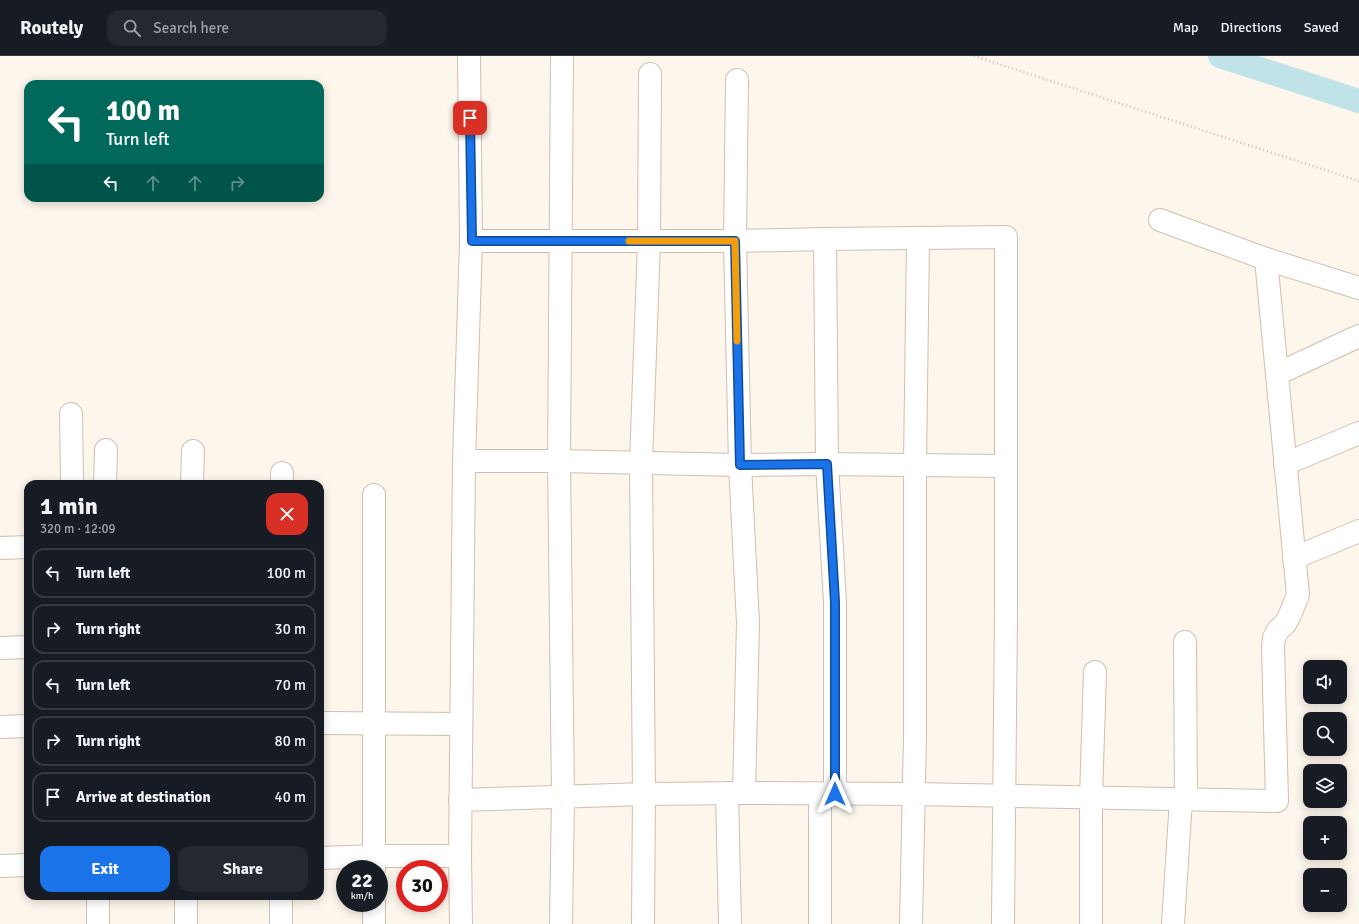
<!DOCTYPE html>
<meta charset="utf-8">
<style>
:root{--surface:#171b24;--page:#242831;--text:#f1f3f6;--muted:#9ea1a6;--line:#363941;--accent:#1a73e8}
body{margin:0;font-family:Signika,sans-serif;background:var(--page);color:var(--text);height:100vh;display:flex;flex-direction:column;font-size:15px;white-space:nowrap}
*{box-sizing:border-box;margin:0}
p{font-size:13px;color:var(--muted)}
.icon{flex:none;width:22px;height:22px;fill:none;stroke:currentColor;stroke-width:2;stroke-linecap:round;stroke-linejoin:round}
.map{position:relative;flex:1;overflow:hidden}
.panel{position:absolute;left:24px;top:424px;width:300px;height:420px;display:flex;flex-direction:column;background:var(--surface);border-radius:12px;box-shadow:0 2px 10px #0003}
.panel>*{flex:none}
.guide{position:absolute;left:24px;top:24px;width:300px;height:122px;border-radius:12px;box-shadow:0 2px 10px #0003;background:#00695c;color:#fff;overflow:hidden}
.tools{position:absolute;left:1303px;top:604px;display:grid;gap:8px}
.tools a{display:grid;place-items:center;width:44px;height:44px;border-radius:8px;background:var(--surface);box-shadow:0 2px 10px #0003;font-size:20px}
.speed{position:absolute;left:336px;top:804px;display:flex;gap:8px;font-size:20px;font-weight:700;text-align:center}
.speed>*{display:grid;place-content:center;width:52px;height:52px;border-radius:50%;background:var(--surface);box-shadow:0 2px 10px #0003;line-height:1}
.speed small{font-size:10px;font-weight:400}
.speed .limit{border:6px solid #d22;background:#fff;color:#111}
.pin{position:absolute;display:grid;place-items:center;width:34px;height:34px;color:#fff;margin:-17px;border-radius:8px;box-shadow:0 2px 6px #0006}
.me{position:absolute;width:44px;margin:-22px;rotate:0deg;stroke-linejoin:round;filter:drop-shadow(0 0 3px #0008)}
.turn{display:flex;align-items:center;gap:14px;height:84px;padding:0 16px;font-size:18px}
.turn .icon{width:52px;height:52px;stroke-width:2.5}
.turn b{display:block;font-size:28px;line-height:34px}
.lanes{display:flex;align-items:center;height:38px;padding:0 16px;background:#0003;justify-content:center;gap:20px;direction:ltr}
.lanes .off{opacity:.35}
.round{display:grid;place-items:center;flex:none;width:42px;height:42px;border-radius:12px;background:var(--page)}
.overview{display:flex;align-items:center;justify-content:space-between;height:68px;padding:0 16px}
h1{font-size:24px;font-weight:700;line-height:30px}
.action{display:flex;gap:8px;margin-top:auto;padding:8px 16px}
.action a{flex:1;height:46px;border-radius:12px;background:var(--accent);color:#fff;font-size:16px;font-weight:700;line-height:46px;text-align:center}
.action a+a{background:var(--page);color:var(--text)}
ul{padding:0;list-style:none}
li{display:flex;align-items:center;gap:12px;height:50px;margin:0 8px 6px;padding:0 8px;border:2px solid var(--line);border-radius:12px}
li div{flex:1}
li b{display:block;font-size:15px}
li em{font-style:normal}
header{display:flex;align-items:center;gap:24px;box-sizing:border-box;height:56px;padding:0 20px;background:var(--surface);border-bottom:1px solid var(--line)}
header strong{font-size:19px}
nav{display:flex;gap:22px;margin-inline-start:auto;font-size:14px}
.search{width:280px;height:36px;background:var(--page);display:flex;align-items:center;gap:10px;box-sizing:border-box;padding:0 14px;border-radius:12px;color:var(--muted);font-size:15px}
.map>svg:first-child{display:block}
</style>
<header>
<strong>Routely</strong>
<div class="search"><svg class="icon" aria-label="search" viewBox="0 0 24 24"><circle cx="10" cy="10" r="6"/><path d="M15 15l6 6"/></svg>Search here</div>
<nav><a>Map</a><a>Directions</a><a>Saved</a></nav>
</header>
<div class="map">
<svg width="1359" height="868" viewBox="0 0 1359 868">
<rect width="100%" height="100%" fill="#fdf6ec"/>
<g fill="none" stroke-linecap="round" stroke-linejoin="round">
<!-- canal -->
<polyline stroke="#bfe3e8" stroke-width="24" points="1220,0 1359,45"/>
<!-- minor casing -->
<g stroke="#d1beb0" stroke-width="24">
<g id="minor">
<polyline points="737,24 735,185 740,409 748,567 744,737"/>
<polyline points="1160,164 1266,203 1359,232"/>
<polyline points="471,185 735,185 825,183"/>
<polyline points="1277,318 1359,280"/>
<polyline points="71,358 72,428"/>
<polyline points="464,405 559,405 740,409 821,408 1006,410"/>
<polyline points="1285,408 1359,377"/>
<polyline points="105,428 106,394"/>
<polyline points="192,428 193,395"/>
<polyline points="282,428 282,417"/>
<polyline points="0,492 28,491"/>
<polyline points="1294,502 1359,475"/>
<polyline points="1185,586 1186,743"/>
<polyline points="0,592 28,591"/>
<polyline points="320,667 461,668"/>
<polyline points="0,671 28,670"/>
<polyline points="727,737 730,868"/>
<polyline points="835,738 835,546 827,408 825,183 1006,181 1006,556 1003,868"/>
<polyline points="460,744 644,738 744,737 914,738 1277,745 1273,591 1274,582 1278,574 1285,568 1289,561 1298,539 1266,203"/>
<polyline points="320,802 374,800 460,800"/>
<polyline points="0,810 28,809"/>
<polyline points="374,813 374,439"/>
<polyline points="98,840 98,868"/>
<polyline points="281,840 281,868"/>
<polyline points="374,847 374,868"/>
<polyline points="186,868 186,840"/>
<polyline points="461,868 460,800 464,405 471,185 469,0"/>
<polyline points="561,868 563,741 559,405 562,0"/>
<polyline points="643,868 644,738 641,407 649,185 650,18"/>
<polyline points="820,868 820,738"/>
<polyline points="911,868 915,680 915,409 918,183"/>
<polyline points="1091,868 1091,742 1095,616"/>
<polyline points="1173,868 1181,743"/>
</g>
</g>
<!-- path -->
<polyline stroke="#d9b8a5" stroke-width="2.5" stroke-dasharray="1 3" stroke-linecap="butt" points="974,0 1359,125"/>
<!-- minor -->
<use href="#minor" stroke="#fff" stroke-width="22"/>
</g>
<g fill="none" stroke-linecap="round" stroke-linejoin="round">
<!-- route casing -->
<g stroke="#114b97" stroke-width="10">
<polyline id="route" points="470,62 472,185 735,185 740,409 827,408 835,546 835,738"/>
</g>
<!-- route -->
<use href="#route" stroke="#1a73e8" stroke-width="7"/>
<!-- slow -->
<polyline stroke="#f59e0b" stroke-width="7" points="629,185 735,185 737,285"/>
</g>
</svg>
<div class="tools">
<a><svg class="icon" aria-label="sound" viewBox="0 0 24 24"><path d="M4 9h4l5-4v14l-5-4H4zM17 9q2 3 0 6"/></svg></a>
<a><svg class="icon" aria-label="search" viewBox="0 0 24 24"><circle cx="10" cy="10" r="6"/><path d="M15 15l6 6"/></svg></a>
<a><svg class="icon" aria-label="layers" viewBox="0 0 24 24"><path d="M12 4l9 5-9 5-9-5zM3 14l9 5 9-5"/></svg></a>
<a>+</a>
<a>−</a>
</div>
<div class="speed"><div>22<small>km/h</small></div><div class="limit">30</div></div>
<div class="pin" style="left:470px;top:62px;background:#d93025"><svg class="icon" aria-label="arrive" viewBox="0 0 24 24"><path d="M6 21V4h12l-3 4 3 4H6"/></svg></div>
<svg class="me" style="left:835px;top:738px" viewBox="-20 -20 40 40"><path d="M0-17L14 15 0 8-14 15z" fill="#1a73e8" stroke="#fff" stroke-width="4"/></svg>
<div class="guide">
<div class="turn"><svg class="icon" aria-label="left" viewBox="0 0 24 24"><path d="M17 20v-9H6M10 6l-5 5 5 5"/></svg><div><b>100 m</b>Turn left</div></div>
<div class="lanes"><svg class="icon" aria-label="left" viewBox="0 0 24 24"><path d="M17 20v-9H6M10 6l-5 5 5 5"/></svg><svg class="icon off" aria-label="ahead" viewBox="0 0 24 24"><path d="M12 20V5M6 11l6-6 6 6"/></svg><svg class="icon off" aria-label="ahead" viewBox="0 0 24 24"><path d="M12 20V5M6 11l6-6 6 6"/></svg><svg class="icon off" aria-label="right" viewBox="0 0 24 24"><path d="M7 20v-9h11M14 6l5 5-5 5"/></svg></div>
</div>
<section class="panel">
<div class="overview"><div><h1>1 min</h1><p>320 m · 12:09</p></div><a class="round" style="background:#d93025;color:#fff"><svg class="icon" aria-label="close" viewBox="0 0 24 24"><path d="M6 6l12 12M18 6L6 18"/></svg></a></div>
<ul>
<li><svg class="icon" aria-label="left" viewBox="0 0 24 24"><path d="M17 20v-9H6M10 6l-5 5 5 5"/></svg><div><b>Turn left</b></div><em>100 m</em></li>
<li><svg class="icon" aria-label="right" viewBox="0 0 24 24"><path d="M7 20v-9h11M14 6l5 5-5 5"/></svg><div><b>Turn right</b></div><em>30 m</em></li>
<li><svg class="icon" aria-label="left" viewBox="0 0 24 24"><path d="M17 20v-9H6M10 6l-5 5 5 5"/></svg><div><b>Turn left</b></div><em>70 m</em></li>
<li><svg class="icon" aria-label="right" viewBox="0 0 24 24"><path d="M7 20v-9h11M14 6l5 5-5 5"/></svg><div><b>Turn right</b></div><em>80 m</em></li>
<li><svg class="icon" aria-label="arrive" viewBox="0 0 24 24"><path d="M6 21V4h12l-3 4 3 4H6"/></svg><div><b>Arrive at destination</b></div><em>40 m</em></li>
</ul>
<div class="action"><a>Exit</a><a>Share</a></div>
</section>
</div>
